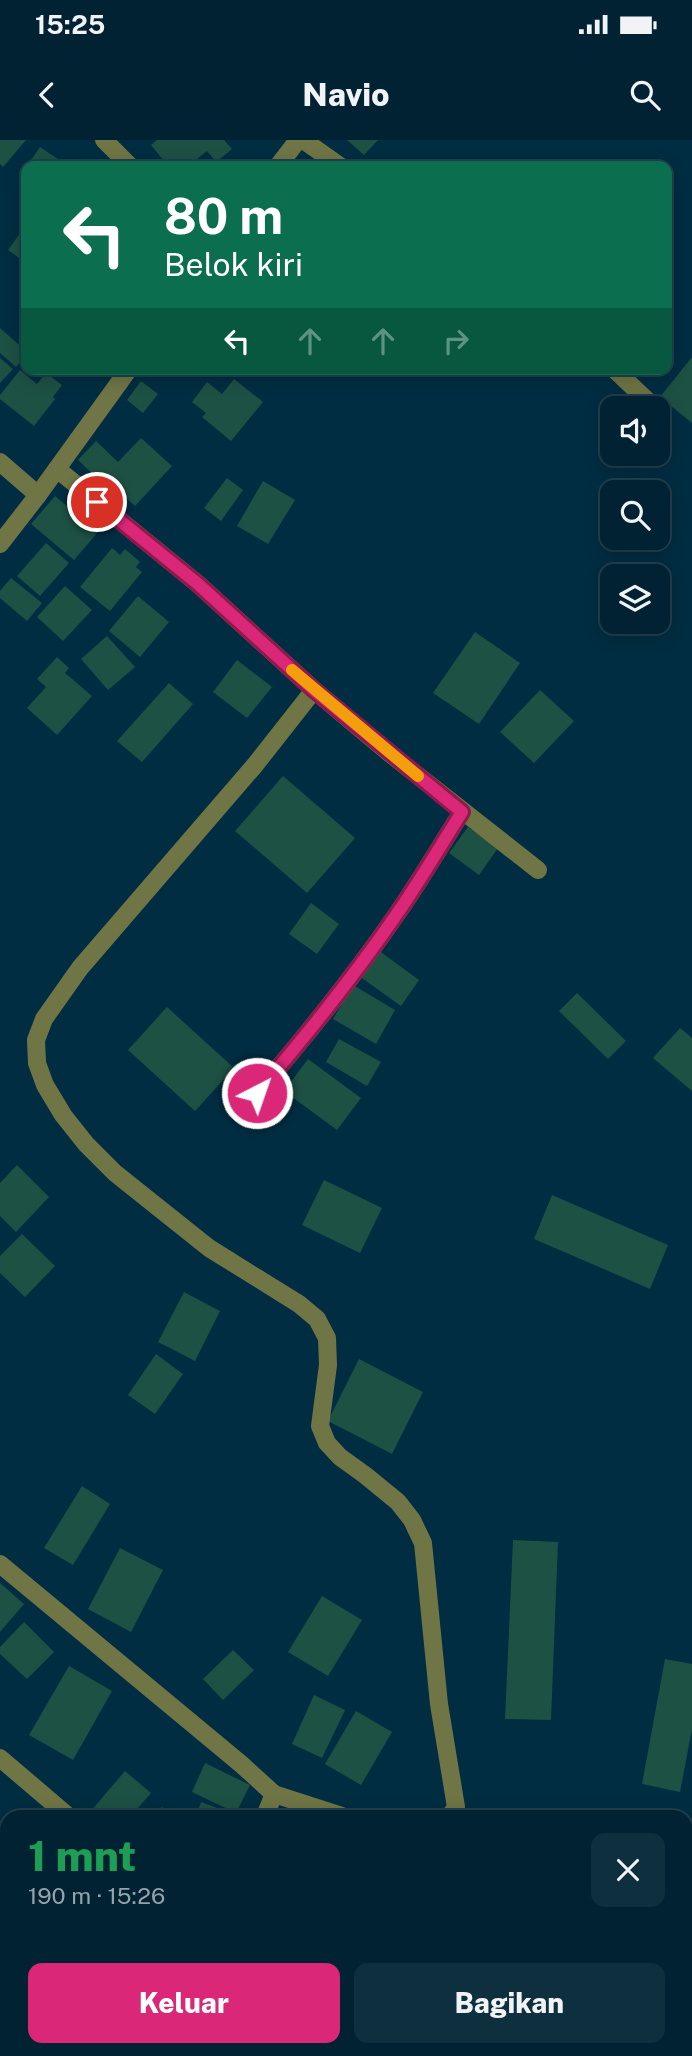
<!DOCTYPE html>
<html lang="id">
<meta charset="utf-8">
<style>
:root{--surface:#002232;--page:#0e2f3e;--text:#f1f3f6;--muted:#95a4ac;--line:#223f4d;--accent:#db2777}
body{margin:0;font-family:"Public Sans",sans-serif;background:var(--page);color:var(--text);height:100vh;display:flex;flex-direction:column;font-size:26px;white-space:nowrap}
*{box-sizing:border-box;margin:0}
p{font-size:23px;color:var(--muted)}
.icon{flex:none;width:38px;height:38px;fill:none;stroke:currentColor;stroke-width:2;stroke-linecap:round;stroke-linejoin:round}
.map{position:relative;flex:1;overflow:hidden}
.drawer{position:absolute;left:0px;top:1670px;width:693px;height:247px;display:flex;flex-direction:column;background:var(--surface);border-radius:21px 21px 0 0;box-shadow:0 4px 18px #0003,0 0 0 2px var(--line)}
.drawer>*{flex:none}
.hud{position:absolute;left:21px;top:21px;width:651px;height:214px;border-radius:14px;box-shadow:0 4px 18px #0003,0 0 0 2px var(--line);background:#0b6e4f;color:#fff;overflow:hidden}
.buttons{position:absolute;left:600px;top:256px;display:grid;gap:14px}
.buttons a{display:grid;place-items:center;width:70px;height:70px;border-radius:14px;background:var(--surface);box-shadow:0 4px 18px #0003,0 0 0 2px var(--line);font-size:35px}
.pin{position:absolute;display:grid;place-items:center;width:60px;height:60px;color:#fff;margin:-30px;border:4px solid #fff;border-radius:50%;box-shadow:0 2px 7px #0007}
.me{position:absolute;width:77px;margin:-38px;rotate:41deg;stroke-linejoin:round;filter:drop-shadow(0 0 5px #0008)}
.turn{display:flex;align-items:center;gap:24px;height:147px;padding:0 28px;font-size:32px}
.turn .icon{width:91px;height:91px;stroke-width:2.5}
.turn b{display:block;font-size:49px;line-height:60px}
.lanes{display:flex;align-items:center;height:66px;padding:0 28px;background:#0003;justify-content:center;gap:35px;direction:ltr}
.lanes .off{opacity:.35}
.round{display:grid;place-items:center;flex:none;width:74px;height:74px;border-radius:14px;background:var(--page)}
.overview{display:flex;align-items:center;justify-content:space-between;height:119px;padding:0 28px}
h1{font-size:42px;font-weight:800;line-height:52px;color:#1e9e55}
.action{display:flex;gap:14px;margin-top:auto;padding:14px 28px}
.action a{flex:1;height:80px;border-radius:14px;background:var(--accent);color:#fff;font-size:28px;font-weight:800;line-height:80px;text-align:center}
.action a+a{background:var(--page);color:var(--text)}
.status{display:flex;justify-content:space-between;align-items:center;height:49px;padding:0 35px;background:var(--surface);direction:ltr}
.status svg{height:19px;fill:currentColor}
header{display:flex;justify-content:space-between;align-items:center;height:91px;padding:0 28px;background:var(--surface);font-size:32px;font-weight:800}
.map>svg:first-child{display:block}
</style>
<div class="status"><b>15:25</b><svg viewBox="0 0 49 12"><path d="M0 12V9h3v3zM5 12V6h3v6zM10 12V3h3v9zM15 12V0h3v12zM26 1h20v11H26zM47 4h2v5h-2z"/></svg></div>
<header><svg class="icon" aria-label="back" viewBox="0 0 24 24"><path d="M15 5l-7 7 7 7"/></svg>Navio<svg class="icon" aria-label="search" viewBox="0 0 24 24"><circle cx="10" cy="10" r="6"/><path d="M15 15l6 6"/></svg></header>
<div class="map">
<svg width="692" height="1916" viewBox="0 0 692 1916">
<rect width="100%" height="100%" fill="#002d42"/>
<!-- building -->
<g fill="#1d5144">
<polygon points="0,0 26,0 3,27 0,24"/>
<polygon points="157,0 224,0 232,9 216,22 207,11 188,26 168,26 151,5"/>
<polygon points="347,0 378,0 364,15"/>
<polygon points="40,7 64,23 62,26 27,26"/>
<polygon points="26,85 26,123 8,110"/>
<polygon points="0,188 26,211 26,215 16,227 0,213"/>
<polygon points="692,217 692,283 660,257"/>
<polygon points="0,218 13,229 0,243"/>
<polygon points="20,230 37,244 46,233 62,245 53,257 55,259 34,286 0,259 0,255"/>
<polygon points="234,239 263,262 231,301 202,277 206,273 192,262 207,242 222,254"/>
<polygon points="141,241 158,254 143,273 127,260"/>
<polygon points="141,298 172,326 135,366 112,346 109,349 78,320 96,301 118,322"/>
<polygon points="227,338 243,350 221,381 204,368"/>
<polygon points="263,341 295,360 268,404 237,386"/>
<polygon points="55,356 98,392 74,420 31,384"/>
<polygon points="46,403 69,423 40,456 17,436"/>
<polygon points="112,408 120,415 125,409 140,422 136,427 142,432 110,471 80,447"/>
<polygon points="11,438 42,463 27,481 0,458 0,451"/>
<polygon points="65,446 92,470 63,501 37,477"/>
<polygon points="138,456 169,482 140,517 109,491"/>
<polygon points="475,492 520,523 479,584 433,553"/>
<polygon points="107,496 135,527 108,550 81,519"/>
<polygon points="57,517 69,528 65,533 92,556 57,595 27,568 46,547 37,539"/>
<polygon points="237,520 272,547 247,578 213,552"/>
<polygon points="169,543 193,564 142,622 117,601"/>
<polygon points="540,550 574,581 534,623 500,592"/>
<polygon points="283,636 355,698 307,753 235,691"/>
<polygon points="468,687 498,708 479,735 449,713"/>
<polygon points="311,763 339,784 317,814 289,794"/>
<polygon points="378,810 419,840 401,866 359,836"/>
<polygon points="353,845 395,870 376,904 333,879"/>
<polygon points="577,853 626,901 608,919 559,871"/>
<polygon points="167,867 234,928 195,971 128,910"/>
<polygon points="680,888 692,898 692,951 653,918"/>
<polygon points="339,899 381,922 367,946 326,922"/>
<polygon points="308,919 361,958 337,990 284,951"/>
<polygon points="17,1025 49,1057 16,1092 0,1076 0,1043"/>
<polygon points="324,1040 382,1068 360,1113 302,1085"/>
<polygon points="552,1055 668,1105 650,1149 534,1099"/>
<polygon points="22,1094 55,1126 25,1157 0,1133 0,1116"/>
<polygon points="184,1152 220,1171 195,1221 158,1202"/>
<polygon points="156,1214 183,1234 155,1274 128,1255"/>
<polygon points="359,1219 423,1252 392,1314 328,1281"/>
<polygon points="82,1346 110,1364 73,1425 44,1408"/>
<polygon points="513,1400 558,1402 551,1580 505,1579"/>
<polygon points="120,1408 163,1430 131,1492 88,1469"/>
<polygon points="0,1443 24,1464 0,1492"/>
<polygon points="322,1456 362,1480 328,1536 288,1512"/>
<polygon points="24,1482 54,1512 27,1539 0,1514 0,1507"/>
<polygon points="233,1510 254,1530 223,1560 203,1539"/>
<polygon points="665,1519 692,1524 692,1589 680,1652 642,1644"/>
<polygon points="69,1526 112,1551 73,1620 29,1595"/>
<polygon points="314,1555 345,1570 322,1618 292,1604"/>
<polygon points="356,1571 392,1592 361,1645 325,1624"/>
<polygon points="205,1623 250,1645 236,1673 192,1652"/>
<polygon points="125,1631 151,1653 131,1676 95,1676 90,1672"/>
<polygon points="201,1662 239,1676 196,1676"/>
<polygon points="162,1667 172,1676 153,1676"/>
<polygon points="7,1749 7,1814 3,1817 0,1813 0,1756"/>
<polygon points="0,1895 7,1904 7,1909 12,1909 17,1916 0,1916"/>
</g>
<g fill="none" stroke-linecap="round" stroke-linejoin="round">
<!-- minor -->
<g stroke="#6f7544" stroke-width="18">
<polyline points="104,0 130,26"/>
<polyline points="303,0 340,26"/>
<polyline points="278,26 298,0"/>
<polyline points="614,229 655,268"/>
<polyline points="0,322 38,355"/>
<polyline points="57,329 198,444 314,550 393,616 538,730"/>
<polyline points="0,404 38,355 129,229"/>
<polyline points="314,550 255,625 80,828 44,879 36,900 37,923 45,945 63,975 86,1004 115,1033 209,1108 299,1164 317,1179 327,1198 328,1225 320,1286 327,1303 340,1317 365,1335 398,1362 412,1380 423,1403 439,1564 456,1667 450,1676"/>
<path d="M257,953C307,895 355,835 399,771C421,739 441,705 462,672"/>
<polyline points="0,1424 241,1624 274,1654 342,1676"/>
<polyline points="0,1618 68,1676"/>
<polyline points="265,1676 274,1654"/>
<polyline points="195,1909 195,1916"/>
</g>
</g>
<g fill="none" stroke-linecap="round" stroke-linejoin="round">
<!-- route casing -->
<g stroke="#8e194d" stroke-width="18">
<path id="route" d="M97,362L198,444L314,550L462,672C441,705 421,739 399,771C355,835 307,895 257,953"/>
</g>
<!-- route -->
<use href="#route" stroke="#db2777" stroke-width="12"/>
<!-- slow -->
<polyline stroke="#f59e0b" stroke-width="12" points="292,530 418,636"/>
</g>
</svg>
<div class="buttons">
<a><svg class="icon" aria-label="sound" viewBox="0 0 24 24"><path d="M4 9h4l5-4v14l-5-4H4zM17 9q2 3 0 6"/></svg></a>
<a><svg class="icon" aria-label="search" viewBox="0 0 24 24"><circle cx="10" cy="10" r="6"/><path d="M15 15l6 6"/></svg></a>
<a><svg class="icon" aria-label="layers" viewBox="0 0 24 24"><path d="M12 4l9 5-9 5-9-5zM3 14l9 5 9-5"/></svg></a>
</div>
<div class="pin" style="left:97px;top:362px;background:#d93025"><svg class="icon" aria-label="arrive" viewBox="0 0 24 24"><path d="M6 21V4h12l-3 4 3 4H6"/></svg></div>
<svg class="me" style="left:257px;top:953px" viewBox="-20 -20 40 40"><circle r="17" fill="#db2777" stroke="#fff" stroke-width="3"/><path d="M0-11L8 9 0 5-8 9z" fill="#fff"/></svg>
<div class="hud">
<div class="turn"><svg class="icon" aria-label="left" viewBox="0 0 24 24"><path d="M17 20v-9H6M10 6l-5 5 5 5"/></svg><div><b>80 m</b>Belok kiri</div></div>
<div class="lanes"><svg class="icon" aria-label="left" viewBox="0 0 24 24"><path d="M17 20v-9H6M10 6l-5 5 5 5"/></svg><svg class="icon off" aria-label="ahead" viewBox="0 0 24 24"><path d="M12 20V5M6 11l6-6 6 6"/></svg><svg class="icon off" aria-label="ahead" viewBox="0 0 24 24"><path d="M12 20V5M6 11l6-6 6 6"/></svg><svg class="icon off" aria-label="right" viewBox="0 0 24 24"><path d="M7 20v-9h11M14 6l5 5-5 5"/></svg></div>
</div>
<section class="drawer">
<div class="overview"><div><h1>1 mnt</h1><p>190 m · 15:26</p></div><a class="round"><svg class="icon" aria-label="close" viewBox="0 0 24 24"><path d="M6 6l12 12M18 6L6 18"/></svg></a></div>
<div class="action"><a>Keluar</a><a>Bagikan</a></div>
</section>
</div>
